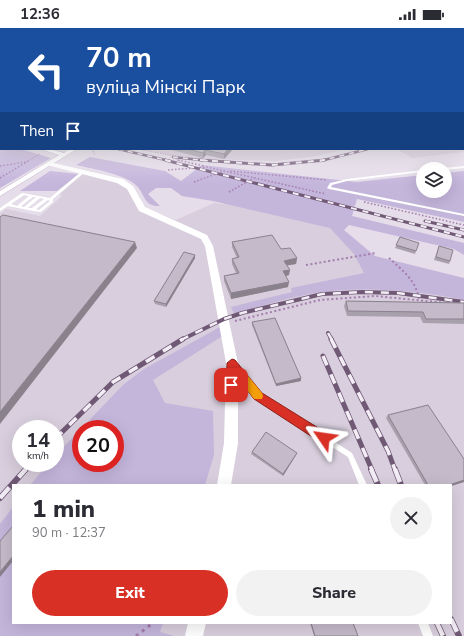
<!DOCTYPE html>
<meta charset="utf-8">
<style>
:root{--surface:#fff;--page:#f2f2f3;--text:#2b2b33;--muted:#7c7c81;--accent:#d93025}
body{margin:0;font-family:"Nunito Sans",sans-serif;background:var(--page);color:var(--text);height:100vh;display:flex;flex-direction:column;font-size:15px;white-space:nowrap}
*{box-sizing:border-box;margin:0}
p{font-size:13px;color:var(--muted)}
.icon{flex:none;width:22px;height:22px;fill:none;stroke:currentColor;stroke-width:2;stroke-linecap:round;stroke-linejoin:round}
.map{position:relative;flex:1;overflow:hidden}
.details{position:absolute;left:12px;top:456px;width:440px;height:140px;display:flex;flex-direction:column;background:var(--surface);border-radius:0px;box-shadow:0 4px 16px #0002}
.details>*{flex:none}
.hud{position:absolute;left:0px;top:0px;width:464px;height:122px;box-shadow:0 4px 16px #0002;background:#1a4fa0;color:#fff;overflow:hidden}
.fabs{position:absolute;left:416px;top:134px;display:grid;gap:8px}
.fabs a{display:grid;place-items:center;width:36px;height:36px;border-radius:50%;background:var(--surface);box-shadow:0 4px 16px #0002;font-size:20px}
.speed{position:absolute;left:12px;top:392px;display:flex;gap:8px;font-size:20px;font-weight:700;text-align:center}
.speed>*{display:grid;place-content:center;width:52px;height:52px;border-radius:50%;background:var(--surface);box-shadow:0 4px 16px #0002;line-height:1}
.speed small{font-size:10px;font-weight:400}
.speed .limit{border:6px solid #d22;background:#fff;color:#111}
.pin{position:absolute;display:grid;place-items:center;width:34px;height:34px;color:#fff;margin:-17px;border-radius:8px;box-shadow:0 2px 6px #0006}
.me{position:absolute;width:44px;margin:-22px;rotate:302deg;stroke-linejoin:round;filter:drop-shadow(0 0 3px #0008)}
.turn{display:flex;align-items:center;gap:14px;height:84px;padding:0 20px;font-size:18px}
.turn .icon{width:52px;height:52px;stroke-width:2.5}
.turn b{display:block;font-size:28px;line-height:34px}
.then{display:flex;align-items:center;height:38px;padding:0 20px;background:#0003;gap:8px;font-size:15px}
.round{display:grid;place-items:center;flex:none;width:42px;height:42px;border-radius:21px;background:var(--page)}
.head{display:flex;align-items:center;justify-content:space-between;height:68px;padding:0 20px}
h1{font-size:24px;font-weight:800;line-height:30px}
.button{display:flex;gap:8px;margin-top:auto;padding:8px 20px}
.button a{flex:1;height:46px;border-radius:24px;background:var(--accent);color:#fff;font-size:16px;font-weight:800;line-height:46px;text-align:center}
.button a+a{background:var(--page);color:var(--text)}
.status{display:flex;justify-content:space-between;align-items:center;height:28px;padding:0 20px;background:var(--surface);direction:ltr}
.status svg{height:11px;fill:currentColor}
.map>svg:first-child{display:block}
</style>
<div class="status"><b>12:36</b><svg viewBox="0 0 49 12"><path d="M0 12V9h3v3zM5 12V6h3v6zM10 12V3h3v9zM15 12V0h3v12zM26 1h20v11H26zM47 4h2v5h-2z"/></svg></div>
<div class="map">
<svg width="464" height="608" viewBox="0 0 464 608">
<rect width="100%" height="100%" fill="#e5dde9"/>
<!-- built -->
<g fill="#d8cedd" fill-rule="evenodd">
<polygon points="463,72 464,124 412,130 397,121 463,121"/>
<polygon points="145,121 347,121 316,128 276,133 205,131 177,128"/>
<path d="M86,142L119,150L132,158L145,180L176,192L214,175L242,178L332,197L347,210L375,254L464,270V608H0V186L6,181L40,188L62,168L60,166ZM21,401H55V435H21ZM81,401H115V435H81ZM13,457H451V595H13Z"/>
</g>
<!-- green -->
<g fill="#c4b5db" fill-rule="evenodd">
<polygon points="0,115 1,121 21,121 51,130 0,160"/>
<path d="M90,129L165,143L181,153L202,137L357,154L423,147V163H445V145L464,143V194L357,171L352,188L464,215V227L454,221L349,197L344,202L375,228L464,250V272C419,262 351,257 305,267C281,272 257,279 234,286L231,279L292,264L291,260L364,245L354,226L330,200L213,173L182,168L171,160H156L148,166L160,178C145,179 145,168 138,159C127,146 93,141 76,137Z"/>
<polygon points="50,143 79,146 57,163 20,163"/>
<path d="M220,299L221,309L153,352L165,375L213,383L214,427L205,457H30L49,435H55V428L123,357L144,341ZM81,401H115V435H81Z"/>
<polygon points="13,479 13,595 163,595 160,604 174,608 0,608 0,496"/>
</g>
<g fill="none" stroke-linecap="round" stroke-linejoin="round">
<!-- secondary casing -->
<g stroke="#c3b0c9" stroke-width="1">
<g id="secondary">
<rect x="0" y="108" width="1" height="4"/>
<polygon points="40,121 50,121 64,125 69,121 77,121 0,168 0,163 59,127"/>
</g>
</g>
<!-- path-far3 -->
<g stroke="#a37dad" stroke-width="1" stroke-dasharray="1 1.5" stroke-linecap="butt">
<polyline points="92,121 95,127"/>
<polyline points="138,121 176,128 177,132 182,133"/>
<polyline points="28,133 40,126"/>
</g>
<!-- path-far2 -->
<g stroke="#a37dad" stroke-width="1.5" stroke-dasharray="1.5 2" stroke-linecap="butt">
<polyline points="178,132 204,138"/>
<polyline points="0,138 26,134"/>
<polyline points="168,142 207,139 224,143"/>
<polyline points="230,143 327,152"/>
<polyline points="0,150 30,132"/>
<polyline points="194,154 224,143 326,166"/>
<polyline points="229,164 254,150"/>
<polyline points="364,174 464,197"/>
</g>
<!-- path-far1 -->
<g stroke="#a37dad" stroke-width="2" stroke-dasharray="2 2.5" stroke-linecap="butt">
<path d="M389,230C402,242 417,253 419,272"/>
<polyline points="306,237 376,225"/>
<polyline points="235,293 320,272 375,268 457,276"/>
</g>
<!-- path -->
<polyline stroke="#a37dad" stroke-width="3" stroke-dasharray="3 4.5" stroke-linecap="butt" points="136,608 153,595"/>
<!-- service -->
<g fill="#fff" fill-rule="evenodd">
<polygon points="464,138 464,140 445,142 445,141 441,141 443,140"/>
<polygon points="423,142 423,144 347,153 332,157 331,159 464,186 464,188 329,161 327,160 330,155 347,151"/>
<path d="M82,143L85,144L53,171V174L41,184L33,183L8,178L0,183V180L22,165L50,170ZM24,167L29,168L17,178L11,176ZM33,169H36L24,179L21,178ZM40,170L44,171L32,180H28ZM48,172L50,173L39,182L36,181Z"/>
<polygon points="232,337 236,337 260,366 352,425 367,457 359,457 348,429 256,370 232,341 231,339"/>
<polygon points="418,595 428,595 433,608 423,608"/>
</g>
<!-- minor -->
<g fill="#fff" fill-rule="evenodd">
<polygon points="49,134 123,151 133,158 145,179 207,207 213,218 238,335 238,415 231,457 217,457 224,415 226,335 205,218 201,211 139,183 127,161 117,155 47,137 46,136"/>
<polygon points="188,595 206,595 203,608 185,608"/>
</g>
<!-- secondary -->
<use href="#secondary" fill="#fff" fill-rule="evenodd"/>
<!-- rail-far4 casing -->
<g stroke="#705975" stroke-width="2.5">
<g id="rail-far4">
<polyline points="118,121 170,133"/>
<polyline points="173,129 210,133"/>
<polyline points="320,133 368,121"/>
</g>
</g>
<!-- rail-far3 casing -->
<g stroke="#705975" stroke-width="3">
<g id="rail-far3">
<polyline points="165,132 464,209"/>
<polyline points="200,132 272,137 325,132"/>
<polyline points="425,193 464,202"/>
</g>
</g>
<!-- rail-far2 casing -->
<g stroke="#705975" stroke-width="4">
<g id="rail-far2">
<polyline points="328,305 332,312"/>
<polyline points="181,312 224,291 242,285 322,266 362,264 398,265 464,274"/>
</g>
</g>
<!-- rail-far1 casing -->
<g stroke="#705975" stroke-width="5">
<g id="rail-far1">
<polyline points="331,311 388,423 395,442"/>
<polyline points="323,328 372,442"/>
<polyline points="55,411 113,354 183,311"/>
<polyline points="25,442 31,435"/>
</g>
</g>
<!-- rail casing -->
<g stroke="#705975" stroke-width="6">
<g id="rail">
<polyline points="371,441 378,457"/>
<polyline points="395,441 401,457"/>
<polyline points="0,470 26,441"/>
<polyline points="451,591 459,608"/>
<polyline points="437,595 443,608"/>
</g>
</g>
<!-- rail-far4 -->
<use href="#rail-far4" stroke="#f3edf6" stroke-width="1.5" stroke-dasharray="5" stroke-linecap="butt"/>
<!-- rail-far3 -->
<use href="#rail-far3" stroke="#f3edf6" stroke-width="2" stroke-dasharray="6" stroke-linecap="butt"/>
<!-- rail-far2 -->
<use href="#rail-far2" stroke="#f3edf6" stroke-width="2.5" stroke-dasharray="8" stroke-linecap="butt"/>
<!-- rail-far1 -->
<use href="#rail-far1" stroke="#f3edf6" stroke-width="3.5" stroke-dasharray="10" stroke-linecap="butt"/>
<!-- rail -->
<use href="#rail" stroke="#f3edf6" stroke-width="4.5" stroke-dasharray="14" stroke-linecap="butt"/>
</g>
<!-- wall -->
<g fill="#a9a0ae">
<rect x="463" y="72" width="1" height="18"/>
<polygon points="168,121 233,121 224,131 206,127 203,130"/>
<polygon points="400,209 416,223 415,226 395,220"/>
<polygon points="232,214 281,221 297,230 296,236 287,237 289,247 286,248 288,259 231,271 224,253 224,248 236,245 232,236 232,231 237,230 232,219"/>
<polygon points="439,218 450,233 449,236 434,232"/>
<polygon points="195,227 195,230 166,279 155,276 154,273"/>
<polygon points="346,273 464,275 464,296 423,295 420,289 347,288 344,278"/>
<polygon points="252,294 301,350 301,353 276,358 252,297"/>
<polygon points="388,387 464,431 464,454 451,458 451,457 425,457 386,390"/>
<polygon points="252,424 296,427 283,448 251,426"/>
<polygon points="310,595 353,595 358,608 314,608"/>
</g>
<!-- shaded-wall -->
<g fill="#89828d">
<polygon points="228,121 233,121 224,131 224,126"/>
<polygon points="205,122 206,127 203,130 203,125"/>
<polygon points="135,214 137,220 0,396 0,384"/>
<polygon points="195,227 195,230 166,279 166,276"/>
<polygon points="297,230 296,236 284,238 284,233"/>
<polygon points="290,242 289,247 282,249 283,243"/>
<polygon points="289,254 288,259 231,271 231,265"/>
<polygon points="301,350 301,353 276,358 276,356"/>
<polygon points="297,425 296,427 283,448 283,446"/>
<polygon points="464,452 464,454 451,458 449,457"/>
<polygon points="13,528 13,533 0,549 0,544"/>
</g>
<!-- building -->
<g fill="#c4baca" stroke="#89828d">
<rect x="463" y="72" width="1" height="12"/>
<polygon points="187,121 228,121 224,126 205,122 203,125"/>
<polygon points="3,187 135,214 0,384 0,189"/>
<polygon points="272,207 281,221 290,220 297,230 284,233 290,242 283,243 289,254 231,265 224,248 239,245 232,231 239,229 232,214"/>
<polygon points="400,209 419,215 416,223 396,217"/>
<polygon points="439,218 453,222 450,233 436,229"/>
<polygon points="184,224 195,227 166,276 154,273"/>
<polygon points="346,273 464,275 464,291 426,291 423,284 348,283"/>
<polygon points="275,290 301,350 276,356 252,294"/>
<polygon points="428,377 464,431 464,452 449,457 428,457 388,387"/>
<polygon points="266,404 297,425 283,446 252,424"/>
<polygon points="13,498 13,528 0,544 0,513"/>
<polygon points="311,595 353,595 358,608 315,608"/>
</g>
<!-- sky -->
<linearGradient id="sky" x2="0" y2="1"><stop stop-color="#9ea1d6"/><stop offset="0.46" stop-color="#f3f0f5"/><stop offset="1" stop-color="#f3f0f5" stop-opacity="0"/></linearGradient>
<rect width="464" height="157" fill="url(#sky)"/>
<!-- route -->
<polygon fill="#d93025" stroke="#8d1f18" points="232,331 235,332 262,365 328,406 329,410 328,414 324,415 320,414 254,371 236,348 234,360 227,360 226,357 227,335"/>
<!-- slow -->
<polygon fill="#f59e0b" points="240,342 244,343 262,365 263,368 262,371 254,371 237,349 235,346 237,343"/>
</svg>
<div class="fabs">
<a><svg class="icon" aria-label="layers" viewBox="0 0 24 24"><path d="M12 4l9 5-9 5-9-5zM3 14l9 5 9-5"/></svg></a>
</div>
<div class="speed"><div>14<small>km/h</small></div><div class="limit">20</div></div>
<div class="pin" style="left:231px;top:357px;background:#d93025"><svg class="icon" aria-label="arrive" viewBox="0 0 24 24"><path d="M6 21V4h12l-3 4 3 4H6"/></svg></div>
<svg class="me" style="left:324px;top:410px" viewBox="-20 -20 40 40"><path d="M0-17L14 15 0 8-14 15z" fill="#d93025" stroke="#fff" stroke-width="4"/></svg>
<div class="hud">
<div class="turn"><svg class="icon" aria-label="left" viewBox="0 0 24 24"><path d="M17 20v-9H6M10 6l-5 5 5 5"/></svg><div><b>70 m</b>вуліца Мінскі Парк</div></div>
<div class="then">Then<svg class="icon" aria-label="arrive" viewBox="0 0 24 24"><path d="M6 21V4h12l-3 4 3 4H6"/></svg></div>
</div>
<section class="details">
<div class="head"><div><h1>1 min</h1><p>90 m · 12:37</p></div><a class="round"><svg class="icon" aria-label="close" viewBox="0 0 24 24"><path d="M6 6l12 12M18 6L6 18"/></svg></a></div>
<div class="button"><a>Exit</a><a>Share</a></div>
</section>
</div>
